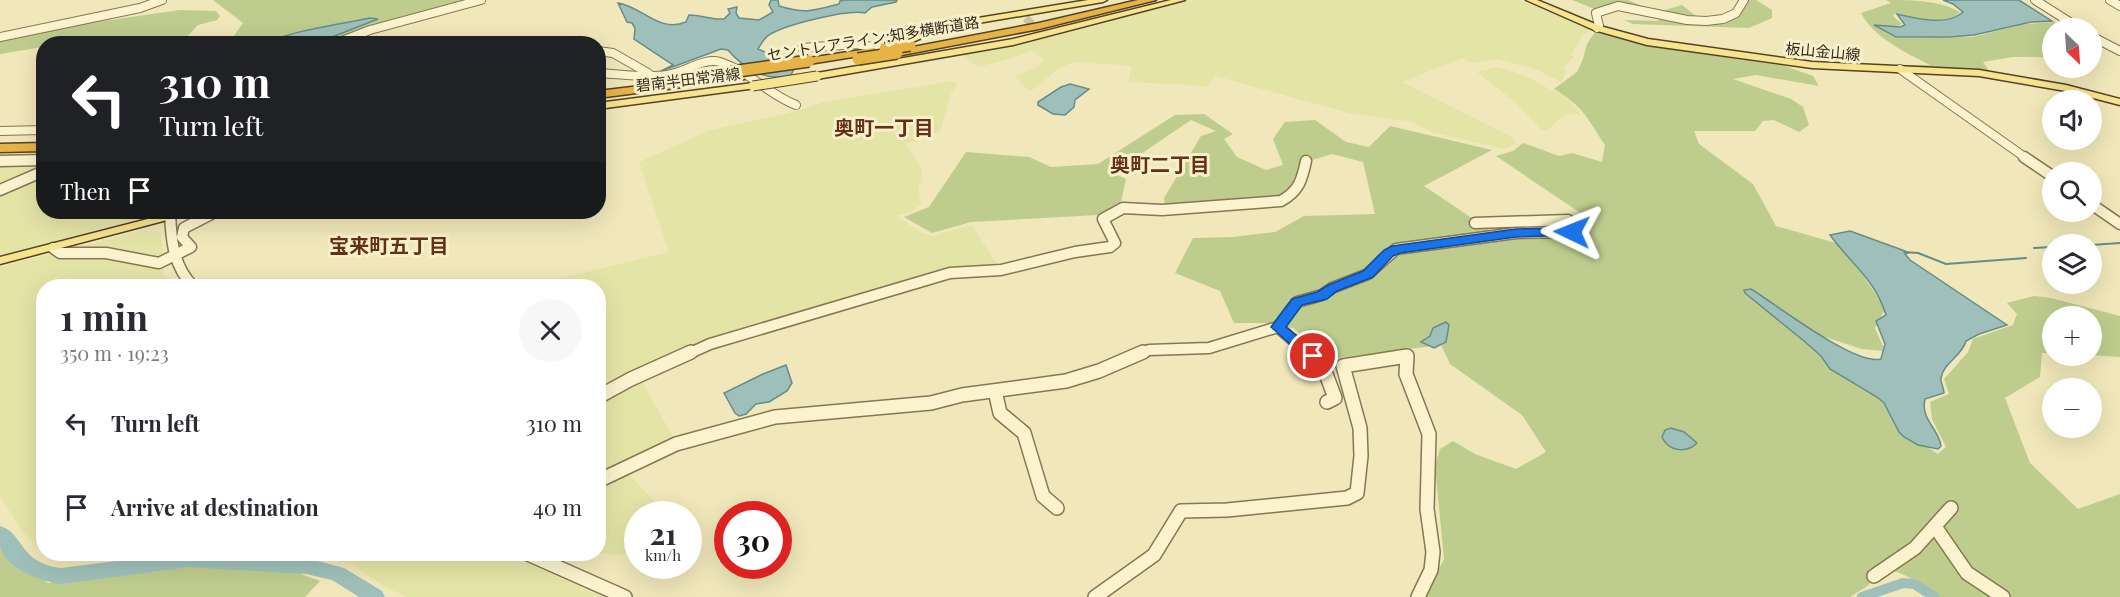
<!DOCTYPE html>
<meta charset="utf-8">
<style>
:root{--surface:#fff;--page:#f7f7f7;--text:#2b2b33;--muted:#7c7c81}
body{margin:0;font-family:"Playfair Display","Noto Sans JP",serif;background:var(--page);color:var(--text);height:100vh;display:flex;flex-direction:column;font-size:22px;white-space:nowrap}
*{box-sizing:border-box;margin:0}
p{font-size:20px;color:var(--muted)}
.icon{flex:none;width:33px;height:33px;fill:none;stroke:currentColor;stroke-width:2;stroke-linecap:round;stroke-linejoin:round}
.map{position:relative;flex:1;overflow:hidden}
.details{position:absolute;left:36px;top:279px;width:570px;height:282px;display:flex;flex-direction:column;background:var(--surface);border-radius:24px;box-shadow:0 6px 24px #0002}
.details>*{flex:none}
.top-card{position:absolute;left:36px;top:36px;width:570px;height:183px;border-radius:24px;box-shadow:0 6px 24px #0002;background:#202124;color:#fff;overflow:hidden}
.needle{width:39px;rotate:155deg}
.fabs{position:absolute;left:2042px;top:18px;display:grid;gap:12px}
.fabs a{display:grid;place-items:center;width:60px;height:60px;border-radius:50%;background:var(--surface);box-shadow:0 6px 24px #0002;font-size:30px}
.speed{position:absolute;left:624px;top:501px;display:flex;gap:12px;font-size:30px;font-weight:700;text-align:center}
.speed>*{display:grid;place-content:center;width:78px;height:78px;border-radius:50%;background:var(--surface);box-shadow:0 6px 24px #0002;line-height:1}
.speed small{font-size:15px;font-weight:400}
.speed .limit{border:9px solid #d22;background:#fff;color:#111}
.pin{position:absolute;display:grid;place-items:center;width:51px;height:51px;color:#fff;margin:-26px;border:3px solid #fff;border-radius:50%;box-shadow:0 2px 6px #0007}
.me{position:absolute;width:66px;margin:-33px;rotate:272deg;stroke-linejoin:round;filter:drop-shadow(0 0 4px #0008)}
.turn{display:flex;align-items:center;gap:21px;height:126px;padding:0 24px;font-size:27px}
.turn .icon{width:78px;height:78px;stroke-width:2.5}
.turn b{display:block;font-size:42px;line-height:51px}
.then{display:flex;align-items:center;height:57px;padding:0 24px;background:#0003;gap:12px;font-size:22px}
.round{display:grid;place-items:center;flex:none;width:63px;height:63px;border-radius:32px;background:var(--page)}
.head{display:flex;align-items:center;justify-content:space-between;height:102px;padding:0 24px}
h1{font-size:36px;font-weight:700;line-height:45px}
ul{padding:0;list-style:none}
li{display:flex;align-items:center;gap:18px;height:84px;padding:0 24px}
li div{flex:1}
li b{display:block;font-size:22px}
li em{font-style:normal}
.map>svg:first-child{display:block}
</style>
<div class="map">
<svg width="2120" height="597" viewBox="0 0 2120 597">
<rect width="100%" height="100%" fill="#f0e7ba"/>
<!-- farmland -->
<g fill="#e5e4a7">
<polygon points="1195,0 1519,0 1591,30 1583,35 1571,54 1574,57 1565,65 1564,69 1567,71 1561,82 1537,70 1498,59 1472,63 1462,58 1402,82 1514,138 1515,144 1505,149 1432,132 1412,122 1349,113 1215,76 1207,87 1172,83 1170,84 1128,82 1132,66 1073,62 1058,69 1034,89 1028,90 1015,76 1038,67 1044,59 1031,50 1013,58 978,67 961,54 1054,36 1116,18"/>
<polygon points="1498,67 1523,75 1565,97 1582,115 1566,114 1547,130 1542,130 1516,103 1477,72"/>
<polygon points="954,81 957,85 951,93 941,130 928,138 905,143 920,164 923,181 918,186 921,205 912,211 896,216 922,233 933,236 972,225 999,268 979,268 709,344 638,375 675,440 621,469 630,475 661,509 661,514 638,514 637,552 621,555 599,553 598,286 529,286 669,252 639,162 710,130 790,113 824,102"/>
<polygon points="43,161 43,169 0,188 0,163"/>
<polygon points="43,173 44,212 154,212 143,220 0,258 0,194"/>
<polygon points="145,230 160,232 164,257 163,275 177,286 44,286 43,551 23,532 0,496 0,267"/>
<polygon points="311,554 507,554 602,597 407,597 383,586 351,564"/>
</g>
<!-- green -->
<g fill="#becd8e">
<polygon points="213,0 469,0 347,35 325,44 229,43 243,23"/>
<polygon points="1572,0 1628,0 1651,10 1665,10 1682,5 1702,21 1732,17 1745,0 1756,0 1772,10 1772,18 1749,28 1633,24 1624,20 1658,21 1662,18 1626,9 1602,12"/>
<path d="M1886,0C1911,0 1939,0 1960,12C1945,27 1913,16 1895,13L1893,16L1902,24L1898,26H1874L1896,38L1973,37L2025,24L2058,22L2068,28H2052V57H2013L1983,62L1990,72L1885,66L1883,65H1930C1905,52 1874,38 1861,13L1891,3Z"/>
<polygon points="180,10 216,11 220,16 217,20 198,25 184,40 174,43 44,44 43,47 0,54 0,40 75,25"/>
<path d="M1595,32L1642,45L1785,66L1813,76L1819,86L1756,75L1733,79L1791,99L1803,107L1809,125L1799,132L1774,120L1763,121L1755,131H1694L1699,144L1753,184L1776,226L1836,243L1863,275L1885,309L1875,328L1885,351L1862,349L1825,337L1879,392L1909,435L1938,454L1946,447L1932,419L1930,402L1949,394L1944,379L1968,352L1973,339L2013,325L2017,314L2007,303L2034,296L2051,298L2120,316V357L2091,355V316H2052V353H2042L2040,377L2005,398L2030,463L2078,509L2120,494V597H1940C1920,584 1893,563 1869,569V585L1850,597H1424L1444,559L1435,466L1440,449L1453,441L1475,454L1516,469L1546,452L1522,415L1450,364L1441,345L1331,359L1293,328L1265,323H1234L1220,291L1175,273L1193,238L1233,237L1275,232L1304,216L1375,214L1363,162L1332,154L1305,162L1289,196L1165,207L1164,198L1201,136L1216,131L1191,120L1113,173L1126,179L1121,202L1098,215L971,222L932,233L904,217L929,207L966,152L1029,157L1051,167L1098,164L1175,115L1204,114L1233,134L1224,139L1237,157L1266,170L1283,165L1273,139L1285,122L1315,120L1346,142L1369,147L1390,126L1492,150L1424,186L1503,239L1582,235L1585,216L1496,156L1513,151L1523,143L1559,156L1572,153L1602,162L1605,145C1586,117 1585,108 1554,89L1577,72L1583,59L1587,44Z"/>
<polygon points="0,536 48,583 188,564 290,570 320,581 305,597 0,597"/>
</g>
<!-- water -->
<g fill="#9fc0ba" stroke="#668d89" stroke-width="1.5">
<path d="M771,0H778L779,6C805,14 813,11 839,4L840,1L845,0H897L896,2L872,7L865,13C848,9 784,25 769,35C764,38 761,44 758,49L783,60L782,61L794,69L791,75C768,83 743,68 728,50L721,49L659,72L673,65L634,39L635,28L632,23L627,22L618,3C643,7 659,33 686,22L689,15C702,15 712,20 724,19L730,13L728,9L737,7L736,13L739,18L759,20L773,12L769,5Z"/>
<path d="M1943,0H2019L2052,21L2031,22L1974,35L1949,37H1896L1874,25L1900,27L1905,25L1897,14C1917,18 1946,27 1963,12L1953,4Z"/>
<path d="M370,18L378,19L317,43H270C278,33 352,22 370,18Z"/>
<polygon points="1070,84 1089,89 1075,100 1074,107 1065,115 1053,114 1038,105 1038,102 1061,87"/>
<path d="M1850,231L1905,251L1908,253L1905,254L1910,260L2007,325L1979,334L1966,341C1963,355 1943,363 1941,378C1940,382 1944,388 1944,393L1925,399C1920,419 1939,429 1941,446L1938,449L1918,445L1904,437L1899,432L1884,403L1877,397L1830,369L1821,356L1804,341L1745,293L1744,290L1751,289C1777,305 1855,366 1881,359L1885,344L1876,321L1886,315C1875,279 1851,264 1830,235Z"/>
<polygon points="1446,322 1449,325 1446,342 1434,348 1421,342 1430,336 1433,328"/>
<polygon points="786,365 792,383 787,391 769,402 756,404 746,414 739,416 735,413 724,393 763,374"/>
<path d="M1671,428L1684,432L1697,443C1686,454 1668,451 1662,437L1665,430Z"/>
</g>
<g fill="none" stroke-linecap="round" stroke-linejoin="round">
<!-- stream -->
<g stroke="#668d89" stroke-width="2">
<polyline points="2091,245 2120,243"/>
<polyline points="2034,248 2052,247"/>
<polyline points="1904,252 1918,253 1946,264 2026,258"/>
</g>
<!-- canal -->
<polyline stroke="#9fc0ba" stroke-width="10" points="1862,597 1903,583 1914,584 1935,597"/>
<!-- river -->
<path fill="#9fc0ba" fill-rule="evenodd" d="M0,526C24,533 19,563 61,568L172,554L286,556L306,558L344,568L382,591L385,597H359L332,580L306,574L189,567L61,584C41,581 4,569 0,545C0,539 0,532 0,526Z"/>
<!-- minor-tunnel -->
<polyline stroke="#cbc19a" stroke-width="8" stroke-dasharray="8 4" stroke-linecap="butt" points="1026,18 1038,31"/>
<!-- minor-far2 casing -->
<g stroke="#877654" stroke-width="10">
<g id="minor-far2">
<polyline points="2035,0 2079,28"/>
<polyline points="2110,0 2120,6"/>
<polyline points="1597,28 1599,26 1596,13 1618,6 1687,20 1706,21 1723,19 1736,13 1744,0"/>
<polyline points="2091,36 2120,51"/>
<polyline points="0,37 140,8 162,0"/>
<polyline points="334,44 370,30 481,0"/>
<polyline points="802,48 856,44 888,50"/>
<polyline points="598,51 613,53 648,73"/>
<polyline points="1900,69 2026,158"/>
<path d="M598,73C620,74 645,78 667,75C684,73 704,57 720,62C749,71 769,95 796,105"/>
<polyline points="0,131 44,130"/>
</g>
</g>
<!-- minor-far1 casing -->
<g stroke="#877654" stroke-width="13">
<g id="minor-far1">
<polyline points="2024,157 2052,176"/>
<polyline points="0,161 44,160"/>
<polyline points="0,190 44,171"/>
<polyline points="2091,204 2120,224"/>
<path d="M170,212C171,239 173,266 193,286"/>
<polyline points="53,248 60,253 106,253 159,263 191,247 182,237 184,228 215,212"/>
<polyline points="1278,327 1309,354"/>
<path d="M688,354L710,344L950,273L1001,270L1075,252L1110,247L1115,243L1103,219L1123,208L1162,210L1281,201C1299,191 1302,180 1306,161"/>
<polyline points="1140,354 1149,350 1209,348 1278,327 1297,302 1322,295 1332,288 1368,274 1396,249 1516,233 1572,232 1575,227 1568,220 1475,223"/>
</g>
</g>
<!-- minor casing -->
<g stroke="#877654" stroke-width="16">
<g id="minor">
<polyline points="1307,352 1323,366 1335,398 1327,402"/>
<polyline points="995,391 1000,413 1024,433 1043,496 1057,508"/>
<polyline points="598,397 631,379 691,352"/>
<polyline points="598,481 676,444 775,417 931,403 962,395 1066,381 1099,371 1143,352"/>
<polyline points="1936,528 1967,573 2003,597"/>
<polyline points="528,554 625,597"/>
<polyline points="1874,576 1915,548 1951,508"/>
<polyline points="1095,597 1154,555 1181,511 1227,510 1347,498 1357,493 1361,456 1360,428 1343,366 1407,356 1406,374 1429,434 1427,509 1433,552 1431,570 1418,597"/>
</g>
</g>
<!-- major casing -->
<g stroke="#544229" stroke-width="3">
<g id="major">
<polygon points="1088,0 1107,0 1103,2 943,29 896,49 889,47 915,33 941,24"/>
<polygon points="1171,0 1185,0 1013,45 817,79 812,76 817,73 1013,39"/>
<polygon points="1526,0 1537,0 1600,26 1648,39 1812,62 1979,70 2066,85 2120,99 2120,105 2066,91 1979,76 1812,68 1647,45 1594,30"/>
<polygon points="753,83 758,86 756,88 598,109 598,103"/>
<polygon points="175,212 191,212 190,214 0,264 0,257"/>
</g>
</g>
<!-- highway casing -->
<g stroke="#544229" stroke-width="3">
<g id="highway">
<polygon points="1138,0 1156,0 1039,29 897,56 891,53 897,50 1039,23"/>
<polygon points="874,48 880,51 878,53 809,64 803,61 809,58"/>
<polygon points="741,74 745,75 745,79 598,98 598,91"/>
<polygon points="44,143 44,151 0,152 0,144"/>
</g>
</g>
<!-- minor-far2 -->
<use href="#minor-far2" stroke="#faf3cd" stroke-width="8"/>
<!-- minor-far1 -->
<use href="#minor-far1" stroke="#faf3cd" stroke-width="10"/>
<!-- minor -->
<use href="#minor" stroke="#faf3cd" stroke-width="13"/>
<!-- major -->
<use href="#major" fill="#f7e48e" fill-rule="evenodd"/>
<!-- highway -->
<use href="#highway" fill="#e6b444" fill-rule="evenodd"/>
<!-- major-bridge casing -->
<g stroke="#544229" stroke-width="11" stroke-linecap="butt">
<polyline id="major-bridge" points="753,86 817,76"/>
</g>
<!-- highway-bridge casing -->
<g stroke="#544229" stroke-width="14" stroke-linecap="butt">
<g id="highway-bridge">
<polyline points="885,49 910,45"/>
<polyline points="858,59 897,53"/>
<polyline points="731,72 809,61"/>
</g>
</g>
<!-- major-bridge -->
<use href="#major-bridge" stroke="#f7e48e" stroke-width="9"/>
<!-- highway-bridge -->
<use href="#highway-bridge" stroke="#e6b444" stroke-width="11"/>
</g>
<!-- route -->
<polygon fill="#1a73e8" stroke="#114b97" stroke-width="1.5" points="1572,228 1577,230 1579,232 1577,235 1516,237 1400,253 1393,256 1373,277 1337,291 1327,299 1302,305 1286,327 1318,353 1320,356 1318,360 1308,360 1271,327 1292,299 1317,292 1328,285 1363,271 1384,250 1392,246 1516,229"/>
<g text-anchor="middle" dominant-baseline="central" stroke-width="6" stroke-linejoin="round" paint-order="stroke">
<!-- far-street labels -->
<g font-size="15" fill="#352a1a" stroke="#f7f0ca">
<text transform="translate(873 38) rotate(-9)">セントレアライン;知多横断道路</text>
<text transform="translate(1823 51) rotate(5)">板山金山線</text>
<text transform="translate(688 79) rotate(-7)">碧南半田常滑線</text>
</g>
<!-- neighbourhood labels -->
<g font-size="20" font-weight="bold" fill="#633117" stroke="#f7f0ca">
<text x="884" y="126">奥町一丁目</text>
<text x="1160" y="163">奥町二丁目</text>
<text x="389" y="244">宝来町五丁目</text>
</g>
</g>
</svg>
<div class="fabs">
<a><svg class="needle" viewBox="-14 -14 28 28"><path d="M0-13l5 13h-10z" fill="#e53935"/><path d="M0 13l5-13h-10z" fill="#7c7c81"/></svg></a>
<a><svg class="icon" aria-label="sound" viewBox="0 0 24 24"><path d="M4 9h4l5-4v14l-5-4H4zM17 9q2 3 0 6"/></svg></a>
<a><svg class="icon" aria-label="search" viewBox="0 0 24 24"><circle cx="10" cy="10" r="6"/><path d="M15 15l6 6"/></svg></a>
<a><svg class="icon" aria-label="layers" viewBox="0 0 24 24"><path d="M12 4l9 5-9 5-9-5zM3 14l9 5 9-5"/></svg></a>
<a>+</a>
<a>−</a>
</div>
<div class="speed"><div>21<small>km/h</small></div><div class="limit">30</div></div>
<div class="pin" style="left:1313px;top:356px;background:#d93025"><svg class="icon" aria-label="arrive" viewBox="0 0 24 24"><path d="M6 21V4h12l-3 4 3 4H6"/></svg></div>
<svg class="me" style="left:1572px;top:232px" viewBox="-20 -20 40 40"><path d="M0-17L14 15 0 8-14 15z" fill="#1a73e8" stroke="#fff" stroke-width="4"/></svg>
<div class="top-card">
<div class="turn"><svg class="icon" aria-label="left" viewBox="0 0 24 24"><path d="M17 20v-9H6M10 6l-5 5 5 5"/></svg><div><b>310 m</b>Turn left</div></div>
<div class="then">Then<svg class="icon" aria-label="arrive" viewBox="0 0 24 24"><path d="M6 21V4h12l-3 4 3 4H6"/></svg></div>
</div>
<section class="details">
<div class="head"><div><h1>1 min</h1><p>350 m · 19:23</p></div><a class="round"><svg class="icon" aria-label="close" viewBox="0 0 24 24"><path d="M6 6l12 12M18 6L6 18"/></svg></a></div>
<ul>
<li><svg class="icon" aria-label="left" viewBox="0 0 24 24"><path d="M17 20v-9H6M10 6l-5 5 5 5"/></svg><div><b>Turn left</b></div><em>310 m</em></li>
<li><svg class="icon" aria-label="arrive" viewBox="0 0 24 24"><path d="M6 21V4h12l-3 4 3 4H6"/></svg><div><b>Arrive at destination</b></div><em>40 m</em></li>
</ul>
</section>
</div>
